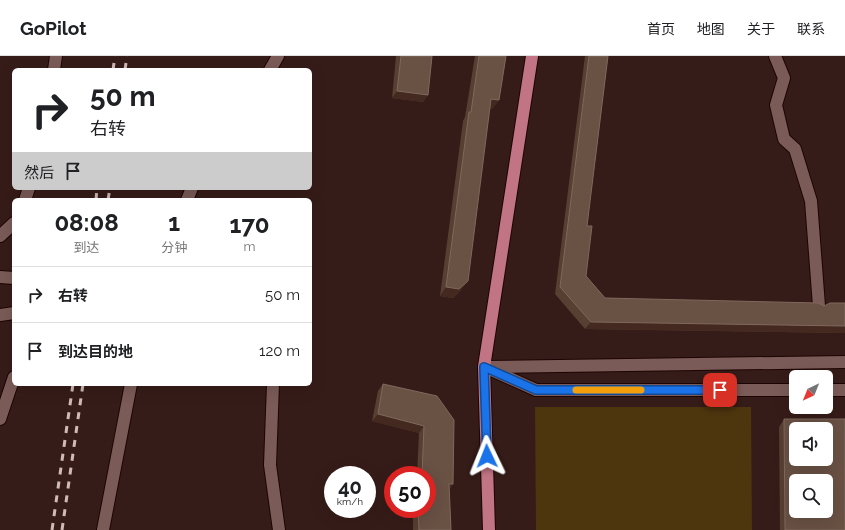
<!DOCTYPE html>
<html lang="zh">
<meta charset="utf-8">
<style>
:root{--surface:#fff;--page:#f6f6f6;--text:#202124;--muted:#757577;--line:#e0e0e0}
body{margin:0;font-family:Raleway,"Noto Sans SC",sans-serif;background:var(--page);color:var(--text);height:100vh;display:flex;flex-direction:column;font-size:15px;white-space:nowrap}
*{box-sizing:border-box;margin:0}
p{font-size:13px;color:var(--muted)}
.icon{flex:none;width:22px;height:22px;fill:none;stroke:currentColor;stroke-width:2;stroke-linecap:round;stroke-linejoin:round}
.map{position:relative;flex:1;overflow:hidden}
.sheet{position:absolute;left:12px;top:142px;width:300px;height:188px;display:flex;flex-direction:column;background:var(--surface);border-radius:6px;box-shadow:0 4px 16px #0002}
.sheet>*{flex:none}
.guide{position:absolute;left:12px;top:12px;width:300px;height:122px;border-radius:6px;box-shadow:0 4px 16px #0002;background:#fff;color:var(--text);overflow:hidden}
.needle{width:26px;rotate:223deg}
.buttons{position:absolute;left:789px;top:314px;display:grid;gap:8px}
.buttons a{display:grid;place-items:center;width:44px;height:44px;border-radius:6px;background:var(--surface);box-shadow:0 4px 16px #0002;font-size:20px}
.speed{position:absolute;left:324px;top:410px;display:flex;gap:8px;font-size:20px;font-weight:700;text-align:center}
.speed>*{display:grid;place-content:center;width:52px;height:52px;border-radius:50%;background:var(--surface);box-shadow:0 4px 16px #0002;line-height:1}
.speed small{font-size:10px;font-weight:400}
.speed .limit{border:6px solid #d22;background:#fff;color:#111}
.pin{position:absolute;display:grid;place-items:center;width:34px;height:34px;color:#fff;margin:-17px;border-radius:8px;box-shadow:0 2px 6px #0006}
.me{position:absolute;width:44px;margin:-22px;rotate:358deg;stroke-linejoin:round;filter:drop-shadow(0 0 3px #0008)}
.turn{display:flex;align-items:center;gap:14px;height:84px;padding:0 12px;font-size:18px}
.turn .icon{width:52px;height:52px;stroke-width:2.5}
.turn b{display:block;font-size:28px;line-height:34px}
.then{display:flex;align-items:center;height:38px;padding:0 12px;background:#0003;gap:8px;font-size:15px}
.eta{display:flex;justify-content:space-evenly;align-items:center;height:68px;text-align:center}
.eta b{font-size:24px;font-weight:700;line-height:28px}
ul{padding:0;list-style:none}
li{display:flex;align-items:center;gap:12px;height:56px;padding:0 12px;border-top:1px solid var(--line)}
li div{flex:1}
li b{display:block;font-size:15px}
li em{font-style:normal}
header{display:flex;align-items:center;gap:24px;box-sizing:border-box;height:56px;padding:0 20px;background:var(--surface);border-bottom:1px solid var(--line)}
header strong{font-size:19px}
nav{display:flex;gap:22px;margin-inline-start:auto;font-size:14px}
.map>svg:first-child{display:block}
</style>
<header>
<strong>GoPilot</strong>
<nav><a>首页</a><a>地图</a><a>关于</a><a>联系</a></nav>
</header>
<div class="map">
<svg width="845" height="474" viewBox="0 0 845 474">
<rect width="100%" height="100%" fill="#361c18"/>
<!-- green -->
<polygon fill="#4d350e" points="535,351 751,351 752,474 536,474"/>
<g fill="none" stroke-linecap="round" stroke-linejoin="round">
<!-- minor casing -->
<g stroke="#1c0504" stroke-width="14">
<g id="minor">
<polyline points="775,0 784,22 776,49 784,83 795,93 811,145 819,250"/>
<polyline points="54,14 56,0"/>
<polyline points="270,14 278,0"/>
<polyline points="25,144 29,132"/>
<polyline points="187,144 192,132"/>
<polyline points="0,180 14,167"/>
<polyline points="0,221 14,222"/>
<polyline points="0,259 14,257"/>
<polyline points="484,311 845,306"/>
<polyline points="487,312 536,334 796,334"/>
<polyline points="273,328 270,409 279,474"/>
<polyline points="826,334 845,334"/>
<polyline points="0,363 14,321"/>
<polyline points="103,474 131,328"/>
</g>
</g>
<!-- major casing -->
<g stroke="#1c0504" stroke-width="14">
<polyline id="major" points="489,474 484,311 532,0"/>
</g>
<!-- minor -->
<use href="#minor" stroke="#7b5b57" stroke-width="12"/>
<!-- major -->
<use href="#major" stroke="#c17483" stroke-width="12"/>
<!-- rail -->
<g stroke="#cfbbb7" stroke-width="3" stroke-dasharray="7 7" stroke-linecap="butt">
<polyline points="113,14 115,0"/>
<polyline points="125,14 127,0"/>
<polyline points="96,144 97,132"/>
<polyline points="108,144 110,132"/>
<polyline points="52,474 73,328"/>
<polyline points="62,474 83,328"/>
</g>
</g>
<!-- wall -->
<g fill="#573f31">
<polygon points="396,0 432,0 428,39 423,46 392,42"/>
<polygon points="475,0 506,0 499,44 492,53 490,53 461,234 453,242 440,240 463,65 465,61"/>
<polygon points="585,0 608,0 587,170 586,220 605,242 824,250 845,247 845,277 585,273 555,238"/>
<polygon points="383,328 437,340 453,428 449,434 451,474 413,474 413,453 427,453 427,419 417,419 419,377 372,365 378,335"/>
<polygon points="784,363 845,474 780,474 779,371"/>
</g>
<!-- shaded-wall -->
<g fill="#43291f">
<polygon points="397,35 428,39 423,46 392,42"/>
<polygon points="491,43 499,44 492,53 485,52"/>
<polygon points="468,225 461,234 453,242 440,240 446,231"/>
<polygon points="591,266 845,270 845,277 585,273"/>
<polygon points="378,358 424,370 419,377 372,365"/>
<polygon points="449,428 453,428 448,435"/>
</g>
<!-- building -->
<g fill="#695144" stroke="#7f685d" fill-rule="evenodd">
<polygon points="401,0 432,0 428,39 397,35"/>
<polygon points="479,0 506,0 499,44 491,43 468,225 459,233 446,231 469,56 471,56"/>
<polygon points="589,0 608,0 587,170 592,170 586,220 605,242 818,247 824,250 830,247 845,247 845,270 591,266 560,231"/>
<polygon points="383,328 437,340 454,364 453,428 449,428 451,474 419,474 418,453 427,453 427,419 422,419 424,370 378,358"/>
<path d="M784,363H845V474H785ZM796,373H826V403H796ZM796,425H826V455H796Z"/>
</g>
<g fill="none" stroke-linecap="round" stroke-linejoin="round">
<!-- route casing -->
<g stroke="#114b97" stroke-width="10">
<polyline id="route" points="487,400 484,311 536,334 720,334"/>
</g>
<!-- route -->
<use href="#route" stroke="#1a73e8" stroke-width="7"/>
<!-- slow -->
<polyline stroke="#f59e0b" stroke-width="7" points="576,334 641,334"/>
</g>
</svg>
<div class="buttons">
<a><svg class="needle" viewBox="-14 -14 28 28"><path d="M0-13l5 13h-10z" fill="#e53935"/><path d="M0 13l5-13h-10z" fill="#757577"/></svg></a>
<a><svg class="icon" aria-label="sound" viewBox="0 0 24 24"><path d="M4 9h4l5-4v14l-5-4H4zM17 9q2 3 0 6"/></svg></a>
<a><svg class="icon" aria-label="search" viewBox="0 0 24 24"><circle cx="10" cy="10" r="6"/><path d="M15 15l6 6"/></svg></a>
</div>
<div class="speed"><div>40<small>km/h</small></div><div class="limit">50</div></div>
<div class="pin" style="left:720px;top:334px;background:#d93025"><svg class="icon" aria-label="arrive" viewBox="0 0 24 24"><path d="M6 21V4h12l-3 4 3 4H6"/></svg></div>
<svg class="me" style="left:487px;top:400px" viewBox="-20 -20 40 40"><path d="M0-17L14 15 0 8-14 15z" fill="#1a73e8" stroke="#fff" stroke-width="4"/></svg>
<div class="guide">
<div class="turn"><svg class="icon" aria-label="right" viewBox="0 0 24 24"><path d="M7 20v-9h11M14 6l5 5-5 5"/></svg><div><b>50 m</b>右转</div></div>
<div class="then">然后<svg class="icon" aria-label="arrive" viewBox="0 0 24 24"><path d="M6 21V4h12l-3 4 3 4H6"/></svg></div>
</div>
<section class="sheet">
<div class="eta">
<div><b>08:08</b><p>到达</p></div>
<div><b>1</b><p>分钟</p></div>
<div><b>170</b><p>m</p></div>
</div>
<ul>
<li><svg class="icon" aria-label="right" viewBox="0 0 24 24"><path d="M7 20v-9h11M14 6l5 5-5 5"/></svg><div><b>右转</b></div><em>50 m</em></li>
<li><svg class="icon" aria-label="arrive" viewBox="0 0 24 24"><path d="M6 21V4h12l-3 4 3 4H6"/></svg><div><b>到达目的地</b></div><em>120 m</em></li>
</ul>
</section>
</div>
